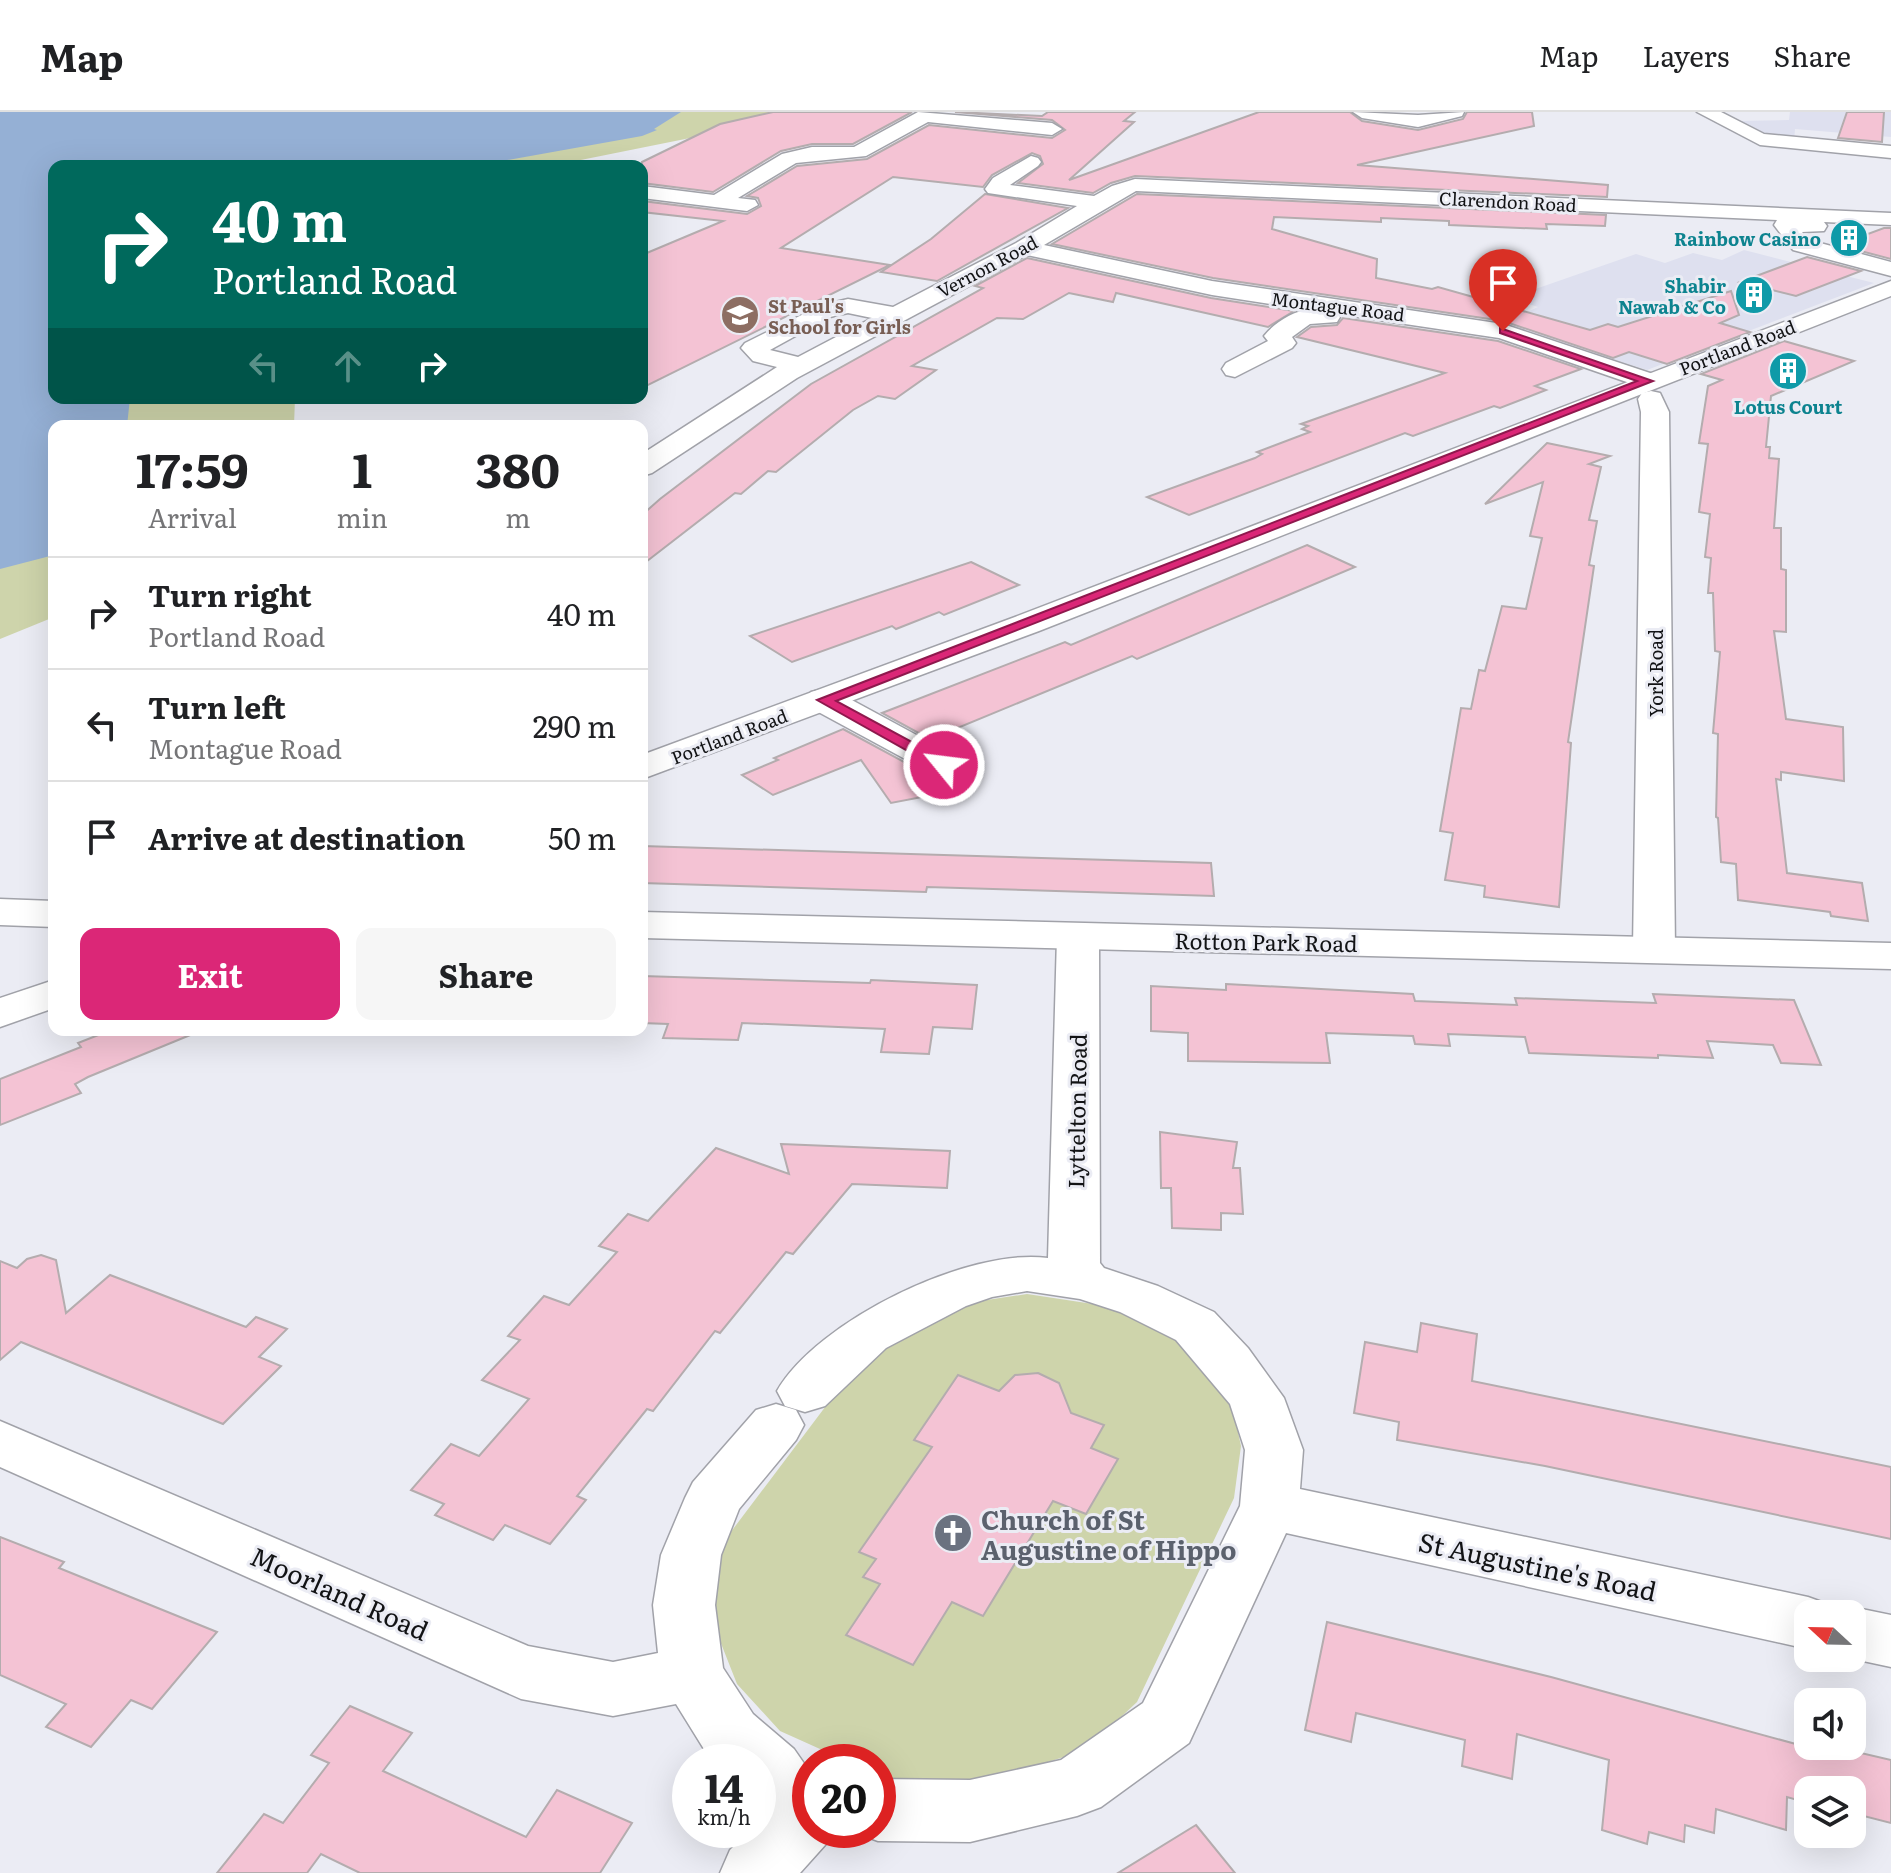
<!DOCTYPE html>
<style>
:root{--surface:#fff;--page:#f6f6f6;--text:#202124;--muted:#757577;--line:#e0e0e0;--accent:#db2777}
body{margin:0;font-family:Literata,serif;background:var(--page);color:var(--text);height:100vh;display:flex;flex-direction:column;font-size:30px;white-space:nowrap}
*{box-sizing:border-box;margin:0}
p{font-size:26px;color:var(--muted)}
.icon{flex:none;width:44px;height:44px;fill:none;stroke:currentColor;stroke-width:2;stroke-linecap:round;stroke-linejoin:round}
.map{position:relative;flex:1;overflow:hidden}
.details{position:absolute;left:48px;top:308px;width:600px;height:616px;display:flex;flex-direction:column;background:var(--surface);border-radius:16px;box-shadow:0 8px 32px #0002}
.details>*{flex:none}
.hud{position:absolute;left:48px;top:48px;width:600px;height:244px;border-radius:16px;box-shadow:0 8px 32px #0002;background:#00695c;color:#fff;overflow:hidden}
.needle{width:52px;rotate:292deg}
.tools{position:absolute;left:1794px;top:1488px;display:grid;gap:16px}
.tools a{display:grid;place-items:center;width:72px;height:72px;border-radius:16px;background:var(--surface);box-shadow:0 8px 32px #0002;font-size:40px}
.speed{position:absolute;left:672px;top:1632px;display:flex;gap:16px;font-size:40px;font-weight:700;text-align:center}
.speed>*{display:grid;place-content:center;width:104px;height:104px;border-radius:50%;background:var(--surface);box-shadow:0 8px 32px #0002;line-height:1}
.speed small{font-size:20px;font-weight:400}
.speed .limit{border:12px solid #d22;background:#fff;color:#111}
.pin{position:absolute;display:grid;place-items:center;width:68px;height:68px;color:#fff;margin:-82px -34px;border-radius:50% 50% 50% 0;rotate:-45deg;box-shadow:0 0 8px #0007}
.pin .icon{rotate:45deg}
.me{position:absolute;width:88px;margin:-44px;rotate:299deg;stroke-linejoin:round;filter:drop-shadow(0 0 6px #0008)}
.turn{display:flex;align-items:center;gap:28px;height:168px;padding:0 32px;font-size:36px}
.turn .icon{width:104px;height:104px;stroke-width:2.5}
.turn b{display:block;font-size:56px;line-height:68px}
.lanes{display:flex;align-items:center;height:76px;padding:0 32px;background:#0003;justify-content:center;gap:40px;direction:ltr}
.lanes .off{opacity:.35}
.eta{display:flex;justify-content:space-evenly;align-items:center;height:136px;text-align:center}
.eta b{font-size:48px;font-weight:700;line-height:56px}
.primary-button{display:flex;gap:16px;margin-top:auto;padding:16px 32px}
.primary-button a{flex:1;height:92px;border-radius:16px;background:var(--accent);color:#fff;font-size:32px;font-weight:700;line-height:92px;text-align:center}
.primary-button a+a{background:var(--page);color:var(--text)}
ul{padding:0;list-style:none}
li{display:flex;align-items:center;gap:24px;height:112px;padding:0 32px;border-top:2px solid var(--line)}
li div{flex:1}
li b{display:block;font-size:30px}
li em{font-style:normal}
header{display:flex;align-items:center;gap:48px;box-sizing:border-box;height:112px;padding:0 40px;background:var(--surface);border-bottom:2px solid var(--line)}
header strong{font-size:38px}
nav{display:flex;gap:44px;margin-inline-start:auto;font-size:28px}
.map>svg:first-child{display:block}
</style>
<header>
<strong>Map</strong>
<nav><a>Map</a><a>Layers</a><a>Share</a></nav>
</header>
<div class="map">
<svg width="1891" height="1761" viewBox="0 0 1891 1761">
<rect width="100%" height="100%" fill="#ebecf4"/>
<!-- built -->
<g fill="#dee0ef">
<polygon points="1790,0 1891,0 1891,25 1795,17 1794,30 1762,22 1739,9 1789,8"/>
<polygon points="1744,138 1874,171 1647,258 1502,212 1538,195 1510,186 1636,142 1665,151 1693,141 1722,148"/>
</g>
<!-- green -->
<g fill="#ced4ab">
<polygon points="0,0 783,0 705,23 551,54 54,54 54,286 295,286 294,314 54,314 54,505 0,527"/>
<polygon points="1027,1182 1093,1192 1160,1214 1193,1239 1233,1297 1241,1334 1234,1386 1137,1590 1086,1638 991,1668 891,1669 878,1663 878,1650 849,1650 780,1619 737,1572 711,1506 724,1429 853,1258 954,1193"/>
</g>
<!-- water -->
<polygon fill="#95b0d5" points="0,0 681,0 654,17 657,18 642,24 474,54 54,54 54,286 130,286 127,314 54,314 54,443 0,457"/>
<!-- building -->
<g fill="#f4c3d4" stroke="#b4acae" stroke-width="2">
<polygon points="773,0 912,0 853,32 812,32 781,39 713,80 642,71 642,50 720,12"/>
<polygon points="955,0 1042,4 1048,0 1135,0 1124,9 1134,10 1069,68 1259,0 1350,0 1362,9 1418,18 1463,7 1467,0 1532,0 1534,14 1357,53 1608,73 1607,85 1135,64 1111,71 1093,81 1018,71 1043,52 1040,44 1032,41 992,63 983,75 893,65 781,136 890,153 642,276 642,143 723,109 642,100 642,89 747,102 761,94 758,86 747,84 797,54 867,47 929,13 1052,26 1065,18 1052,8"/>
<polygon points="1847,0 1884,0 1882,30 1838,26"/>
<polygon points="985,82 1068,96 937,169 881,160 931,127"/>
<polygon points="1137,82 1606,103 1605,114 1546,112 1547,117 1449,113 1449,109 1381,106 1381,110 1274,105 1272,117 1377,147 1376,166 1432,177 1438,175 1590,218 1608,212 1618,215 1731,179 1739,203 1720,211 1750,220 1667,252 1629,240 1613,246 1503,209 1213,166 1052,132"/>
<polygon points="1884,116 1891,116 1891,147 1838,133"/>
<polygon points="1807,145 1861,159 1796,184 1740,170"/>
<polygon points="1027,146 1211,186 1294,199 1268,215 1116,181 1113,190 1069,181 1023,207 997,206 912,254 936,258 895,287 878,284 853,298 776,360 768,359 741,382 735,381 642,453 642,403 660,387 811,272 983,176 975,174"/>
<polygon points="1343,206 1498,229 1581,257 1535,274 1546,278 1500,296 1494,294 1413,324 1405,321 1189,403 1147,385 1255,346 1262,342 1257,340 1310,320 1302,317 1308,314 1301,312 1445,261 1297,225 1311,215 1337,213"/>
<polygon points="1784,229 1854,249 1771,284 1766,335 1770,335 1769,346 1779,347 1774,416 1781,416 1781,457 1786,458 1786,520 1774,519 1786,607 1843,615 1844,669 1781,660 1781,668 1776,667 1787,761 1862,771 1868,809 1831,804 1830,800 1738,788 1736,752 1721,750 1718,706 1716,705 1718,622 1713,621 1720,540 1715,539 1713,481 1708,481 1711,446 1705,445 1710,402 1699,400 1708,332 1699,331 1708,274 1722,268 1701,262"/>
<polygon points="1547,331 1610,344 1589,352 1601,355 1589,408 1597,409 1589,453 1594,454 1568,630 1571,631 1559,795 1484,785 1485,774 1445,768 1453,721 1440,719 1461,596 1471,597 1479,558 1485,559 1502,494 1526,497 1542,426 1530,424 1543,370 1485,392"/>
<polygon points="1307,433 1355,455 1137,547 1132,544 938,624 946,636 882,601 1065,530 1071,533"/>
<polygon points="971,450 1019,473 944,503 939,500 896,517 892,514 792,550 750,524"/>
<polygon points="843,617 930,664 945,667 958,664 962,659 974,675 891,691 861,648 773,683 742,663 778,648 774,646"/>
<polygon points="642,734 1211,751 1214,784 927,775 926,780 642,771"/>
<polygon points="642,864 870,871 871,868 977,873 972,917 933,915 929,942 881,940 885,917 742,911 738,928 663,926 668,912 642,911"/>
<polygon points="1226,872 1413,882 1415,889 1517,893 1515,886 1656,891 1653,882 1794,888 1821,953 1781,951 1773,933 1707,929 1713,946 1658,943 1658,946 1529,941 1525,925 1448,922 1450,934 1415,932 1413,924 1326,921 1330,951 1188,949 1188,921 1151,919 1151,874 1226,878"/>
<polygon points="111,918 200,919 88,965 75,972 81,981 0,1013 0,967 81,935 78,931"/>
<polygon points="1160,1020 1237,1030 1233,1056 1240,1056 1243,1102 1221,1101 1221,1118 1172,1116 1171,1076 1161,1076"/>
<polygon points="781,1032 950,1039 947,1076 852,1072 793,1142 786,1140 720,1221 715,1219 653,1299 647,1297 577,1384 586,1388 550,1432 505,1413 493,1428 435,1403 444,1392 411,1378 451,1332 479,1344 529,1287 482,1268 520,1228 508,1224 544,1184 569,1193 617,1140 599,1134 628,1102 648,1109 716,1036 789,1062"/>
<polygon points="41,1143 56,1148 66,1201 110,1163 246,1215 256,1205 287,1217 259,1245 281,1254 223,1312 21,1230 0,1248 0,1149 17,1156 27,1147"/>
<polygon points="1421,1211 1477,1222 1472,1269 1891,1355 1891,1427 1545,1354 1397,1328 1399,1310 1354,1301 1365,1230 1417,1240"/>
<polygon points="1038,1261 1059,1271 1071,1301 1104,1313 1091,1336 1118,1347 1086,1402 1053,1389 983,1504 952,1490 913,1553 846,1523 880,1472 863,1465 876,1447 859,1440 932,1335 914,1328 958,1263 999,1279 1015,1263"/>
<polygon points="0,1425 64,1450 59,1456 217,1520 152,1597 131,1588 91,1635 46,1615 66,1592 0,1563"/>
<polygon points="1327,1510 1551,1565 1803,1634 1831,1634 1891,1648 1891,1711 1852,1701 1852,1678 1808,1678 1808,1691 1787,1685 1786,1718 1716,1697 1714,1721 1685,1713 1684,1730 1649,1720 1647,1732 1602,1718 1609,1648 1517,1622 1512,1667 1462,1654 1465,1628 1356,1601 1351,1630 1305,1618"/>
<polygon points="350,1594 412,1621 383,1659 526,1725 557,1678 632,1711 600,1761 360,1761 321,1742 307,1761 217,1761 264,1702 283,1711 329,1651 311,1643"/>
<polygon points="1196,1713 1235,1761 1118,1761"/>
</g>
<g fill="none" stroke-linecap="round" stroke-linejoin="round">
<!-- minor casing -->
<g stroke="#a1a2a9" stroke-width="3">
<g id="minor">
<polygon points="918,0 1052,11 1062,17 1052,23 928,10 866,44 796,51 738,86 755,88 758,93 747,99 642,86 642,74 714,83 782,42 812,35 854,35"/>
<polygon points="1353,0 1418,3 1464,0 1462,4 1418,15 1362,6"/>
<polygon points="1697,0 1721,0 1764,22 1891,34 1891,46 1760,33"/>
<path d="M1031,44L1038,46L1041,50L1038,54L1010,73L1094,84L1112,74L1135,67L1891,101V113L1824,110L1827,114L1824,119L1802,120L1809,128L1891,150V164L1793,138L1774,113L1777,108L1136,79L1044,133L1212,169L1503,212L1656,263L1660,269L1656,275L1647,277L1499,226L1338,202L1340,205L1337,210L1310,212L1292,225L1296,231L1292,236L1235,265L1226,263L1222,257L1226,251L1268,229L1264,224C1274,211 1294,198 1310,198L1212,183L1027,143L797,266L652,361L642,364V342L777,255L753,249L741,236L745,231L822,193L848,187L893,195L1016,131L1077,94L988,81L985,77L993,66ZM848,201L872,206L798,245L770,238L830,205Z"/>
<polygon points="1651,279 1660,281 1669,300 1675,837 1669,846 1654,850 1639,846 1633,837 1641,300 1638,287 1642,281"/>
<polygon points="824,577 837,580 957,645 963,653 957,661 944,664 931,661 811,596 806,588 811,580"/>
<path d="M1078,812L1093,816L1099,825L1100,1151L1104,1156L1158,1174L1214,1200L1248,1236L1284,1286L1303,1338L1300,1377L1808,1485L1830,1493L1834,1501L1852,1495L1891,1503V1555L1849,1546H1852V1502H1808V1537L1286,1421L1189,1631L1101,1695L1077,1704L970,1730L878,1729L854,1720L878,1718V1667L970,1668L1061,1648L1143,1591L1240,1394L1245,1338L1230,1292L1176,1228L1120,1200L1080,1187L1027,1179L992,1185L966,1194L886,1236L825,1294L805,1300L785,1294L777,1279C817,1209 969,1135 1048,1146L1057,825L1063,816Z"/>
<polygon points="776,1292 796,1298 804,1313 796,1328 739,1397 721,1443 715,1493 723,1556 753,1602 794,1637 810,1660 810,1718 839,1718 834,1729 826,1732 800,1761 720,1761 730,1738 750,1718 758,1718 758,1709 763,1704 758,1695 758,1650 716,1650 707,1642 676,1592 613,1604 521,1587 0,1355 0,1309 528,1534 613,1550 658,1541 653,1493 661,1443 685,1386 693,1370 756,1298"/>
</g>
</g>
<!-- major casing -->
<g stroke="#a1a2a9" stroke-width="3">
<g id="major">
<polygon points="1891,169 1891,184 1039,519 642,667 642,643 1015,505"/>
<polygon points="0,787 54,789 54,815 0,813"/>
<polygon points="642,800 1891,831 1891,857 642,826"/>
<polygon points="54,868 54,896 0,915 0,886"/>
</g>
</g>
<!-- minor -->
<use href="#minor" fill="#fff" fill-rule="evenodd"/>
<!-- major -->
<use href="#major" fill="#fff" fill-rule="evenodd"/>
</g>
<!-- route -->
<polygon fill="#db2777" stroke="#8e194d" stroke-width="2" points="1500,216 1653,269 836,589 949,650 949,656 938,656 817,588 1637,269 1500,221"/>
<!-- icons -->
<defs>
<g id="building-disc" transform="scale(2)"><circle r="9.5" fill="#0f9aa8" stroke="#ebecf4"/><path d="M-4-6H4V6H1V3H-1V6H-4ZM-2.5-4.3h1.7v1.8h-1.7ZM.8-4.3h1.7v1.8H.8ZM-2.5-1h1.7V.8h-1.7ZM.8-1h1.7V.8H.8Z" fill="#fff"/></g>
<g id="school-disc" transform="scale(2)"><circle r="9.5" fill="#8d6e63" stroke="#ebecf4"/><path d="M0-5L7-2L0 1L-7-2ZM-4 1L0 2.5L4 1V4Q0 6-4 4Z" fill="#fff"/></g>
<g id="church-disc" transform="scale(2)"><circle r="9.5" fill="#6b7280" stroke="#ebecf4"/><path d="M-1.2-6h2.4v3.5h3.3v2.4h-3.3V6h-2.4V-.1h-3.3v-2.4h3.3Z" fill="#fff"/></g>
</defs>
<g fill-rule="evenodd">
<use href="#building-disc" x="1849" y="126"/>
<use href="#building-disc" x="1754" y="183"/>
<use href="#school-disc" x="740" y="203"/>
<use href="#building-disc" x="1788" y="259"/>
<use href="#church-disc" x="953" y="1421"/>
</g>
<g text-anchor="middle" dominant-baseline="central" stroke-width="6" stroke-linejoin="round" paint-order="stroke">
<!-- far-street labels -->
<g font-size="18" fill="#121315" stroke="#ebecf4">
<text transform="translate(1508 89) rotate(3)">Clarendon Road</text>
<text transform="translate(987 154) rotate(-28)">Vernon Road</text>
<text transform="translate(1338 194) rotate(7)">Montague Road</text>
<text transform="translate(1737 235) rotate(-21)">Portland Road</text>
<text transform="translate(1655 561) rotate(-90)">York Road</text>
<text transform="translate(729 624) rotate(-21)">Portland Road</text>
</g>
<!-- far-culture labels -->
<g font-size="18" font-weight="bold" fill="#0d838f" stroke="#ebecf4" text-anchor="end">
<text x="1821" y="126">Rainbow Casino</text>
<text x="1726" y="173">Shabir<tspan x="1726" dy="21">Nawab &amp; Co</tspan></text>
<text x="1788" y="294" text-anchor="middle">Lotus Court</text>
</g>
<!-- far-education labels -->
<g font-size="18" font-weight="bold" fill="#785e54" stroke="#ebecf4" text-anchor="start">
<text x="768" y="193">St Paul's<tspan x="768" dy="21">School for Girls</tspan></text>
</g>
<!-- street labels -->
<g font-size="22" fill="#121315" stroke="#ebecf4">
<text transform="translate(1266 829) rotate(1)">Rotton Park Road</text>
<text transform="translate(1076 999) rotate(-89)">Lyttelton Road</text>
</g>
<!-- near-worship labels -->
<g font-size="26" font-weight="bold" fill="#5b616d" stroke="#ebecf4" text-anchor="start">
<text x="981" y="1406">Church of St<tspan x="981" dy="30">Augustine of Hippo</tspan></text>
</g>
<!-- near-street labels -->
<g font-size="26" fill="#121315" stroke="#ebecf4">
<text transform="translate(1538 1453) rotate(12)">St Augustine's Road</text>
<text transform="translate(340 1480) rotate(24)">Moorland Road</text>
</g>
</g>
</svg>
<div class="tools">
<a><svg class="needle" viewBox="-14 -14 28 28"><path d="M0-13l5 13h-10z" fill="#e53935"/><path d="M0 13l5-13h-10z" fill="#757577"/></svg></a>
<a><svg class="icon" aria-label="sound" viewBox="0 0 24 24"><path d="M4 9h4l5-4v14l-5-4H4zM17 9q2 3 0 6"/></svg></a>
<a><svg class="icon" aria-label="layers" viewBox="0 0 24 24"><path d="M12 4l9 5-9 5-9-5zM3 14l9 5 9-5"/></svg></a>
</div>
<div class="speed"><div>14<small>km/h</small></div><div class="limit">20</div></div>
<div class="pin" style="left:1503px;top:219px;background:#d93025"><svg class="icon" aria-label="arrive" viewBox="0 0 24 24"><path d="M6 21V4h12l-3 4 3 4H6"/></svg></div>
<svg class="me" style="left:944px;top:653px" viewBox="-20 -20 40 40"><circle r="17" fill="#db2777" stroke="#fff" stroke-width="3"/><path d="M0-11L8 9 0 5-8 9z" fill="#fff"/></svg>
<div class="hud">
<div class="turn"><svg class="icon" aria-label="right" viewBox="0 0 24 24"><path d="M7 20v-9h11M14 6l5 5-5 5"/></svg><div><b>40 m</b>Portland Road</div></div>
<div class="lanes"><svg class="icon off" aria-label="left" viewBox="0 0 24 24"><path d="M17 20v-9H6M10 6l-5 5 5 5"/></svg><svg class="icon off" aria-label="ahead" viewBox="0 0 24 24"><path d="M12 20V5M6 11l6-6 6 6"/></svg><svg class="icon" aria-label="right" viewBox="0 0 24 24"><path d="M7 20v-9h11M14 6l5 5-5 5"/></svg></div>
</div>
<section class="details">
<div class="eta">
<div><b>17:59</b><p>Arrival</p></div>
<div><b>1</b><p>min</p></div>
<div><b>380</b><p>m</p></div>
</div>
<ul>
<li><svg class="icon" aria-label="right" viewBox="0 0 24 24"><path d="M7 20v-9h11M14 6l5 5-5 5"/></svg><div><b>Turn right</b><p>Portland Road</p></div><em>40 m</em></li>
<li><svg class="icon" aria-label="left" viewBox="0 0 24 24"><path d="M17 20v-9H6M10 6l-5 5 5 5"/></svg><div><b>Turn left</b><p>Montague Road</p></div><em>290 m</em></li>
<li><svg class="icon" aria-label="arrive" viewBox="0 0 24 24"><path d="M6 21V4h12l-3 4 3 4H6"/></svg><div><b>Arrive at destination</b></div><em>50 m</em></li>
</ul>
<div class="primary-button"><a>Exit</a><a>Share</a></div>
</section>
</div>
